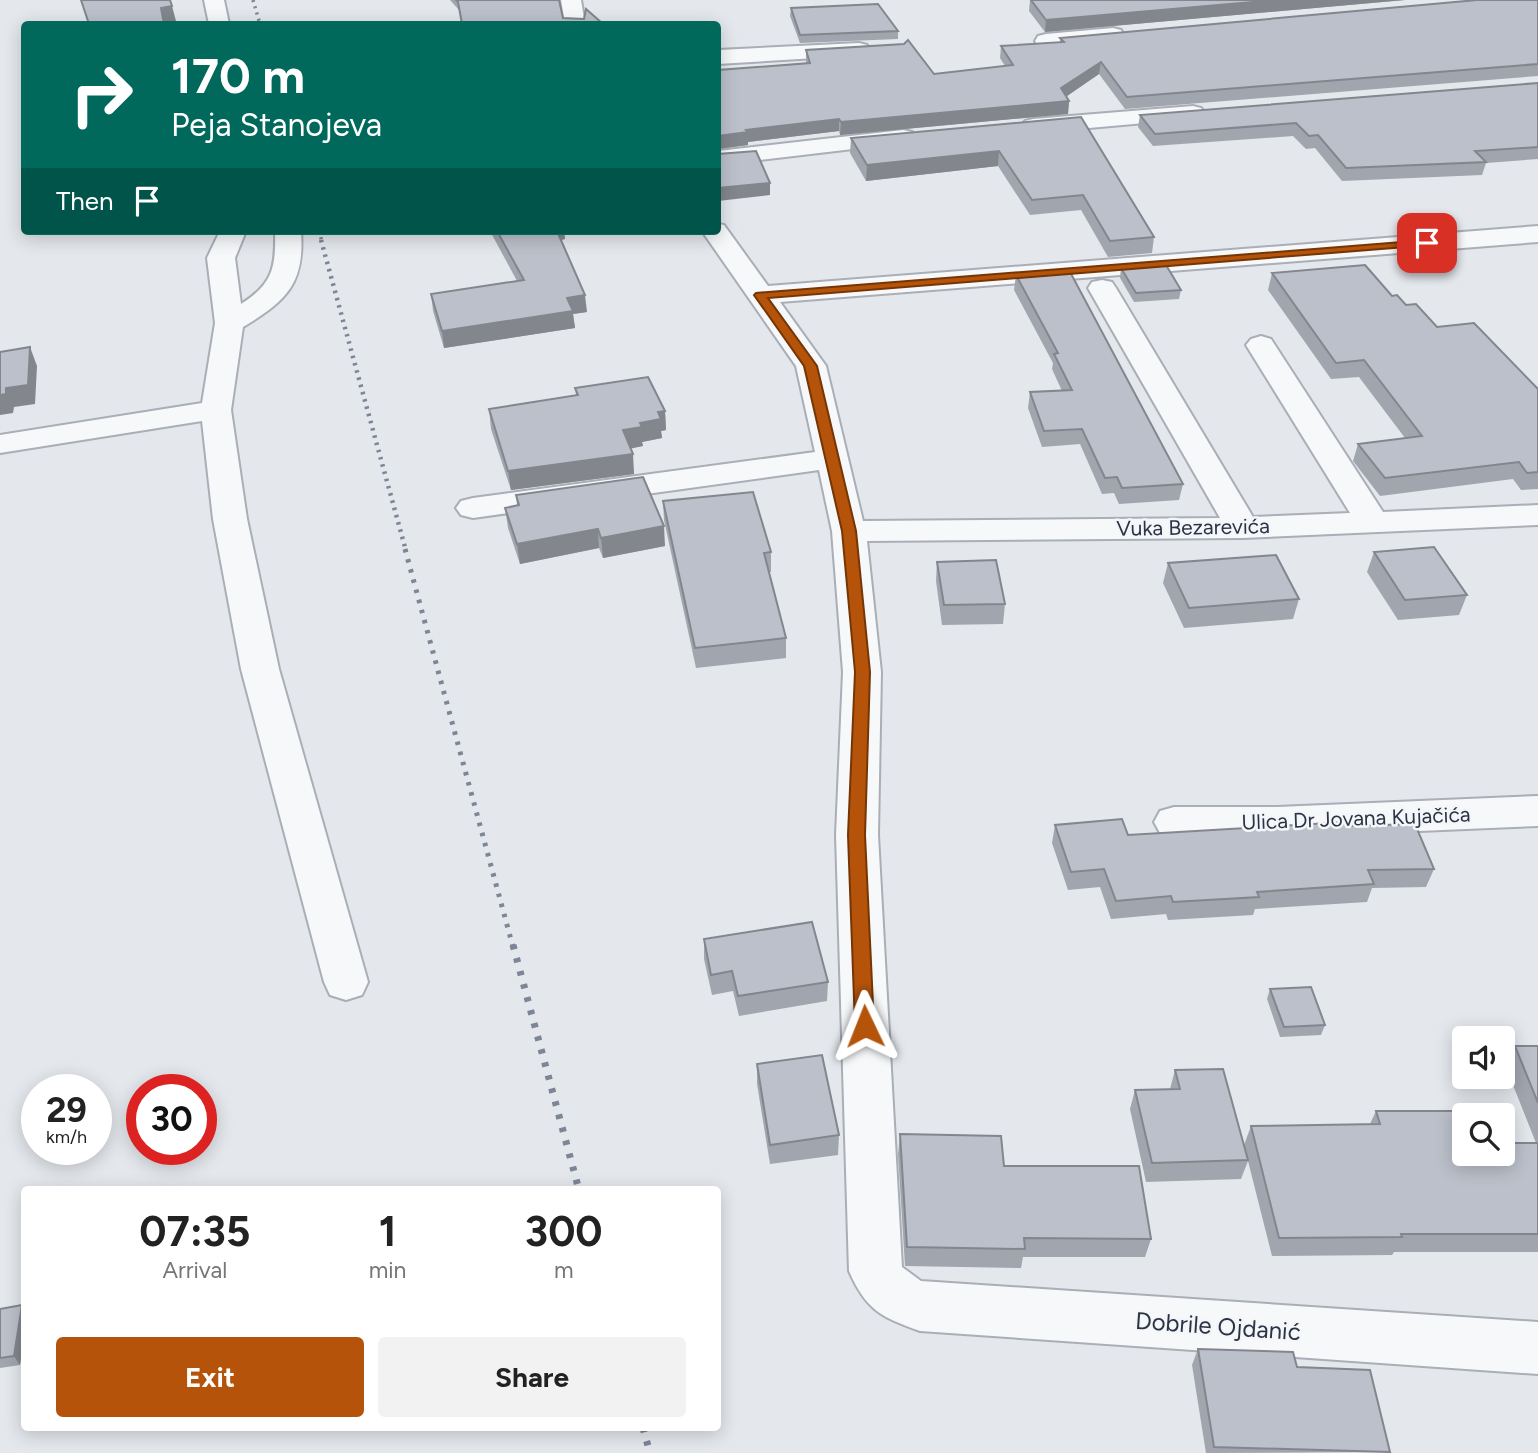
<!DOCTYPE html>
<meta charset="utf-8">
<style>
:root{--surface:#fff;--page:#f2f2f2;--text:#222;--muted:#767676;--accent:#b45309}
body{margin:0;font-family:Figtree,sans-serif;background:var(--page);color:var(--text);height:100vh;display:flex;flex-direction:column;font-size:26px;white-space:nowrap}
*{box-sizing:border-box;margin:0}
p{font-size:23px;color:var(--muted)}
.icon{flex:none;width:38px;height:38px;fill:none;stroke:currentColor;stroke-width:2;stroke-linecap:round;stroke-linejoin:round}
.map{position:relative;flex:1;overflow:hidden}
.side{position:absolute;left:21px;top:1186px;width:700px;height:245px;display:flex;flex-direction:column;background:var(--surface);border-radius:7px;box-shadow:0 4px 18px #0003}
.side>*{flex:none}
.banner{position:absolute;left:21px;top:21px;width:700px;height:214px;border-radius:7px;box-shadow:0 4px 18px #0003;background:#00695c;color:#fff;overflow:hidden}
.controls{position:absolute;left:1452px;top:1026px;display:grid;gap:14px}
.controls a{display:grid;place-items:center;width:63px;height:63px;border-radius:7px;background:var(--surface);box-shadow:0 4px 18px #0003;font-size:35px}
.speed{position:absolute;left:21px;top:1074px;display:flex;gap:14px;font-size:35px;font-weight:700;text-align:center}
.speed>*{display:grid;place-content:center;width:91px;height:91px;border-radius:50%;background:var(--surface);box-shadow:0 4px 18px #0003;line-height:1}
.speed small{font-size:18px;font-weight:400}
.speed .limit{border:10px solid #d22;background:#fff;color:#111}
.pin{position:absolute;display:grid;place-items:center;width:60px;height:60px;color:#fff;margin:-30px;border-radius:14px;box-shadow:0 4px 10px #0006}
.me{position:absolute;width:77px;margin:-38px;rotate:358deg;stroke-linejoin:round;filter:drop-shadow(0 0 5px #0008)}
.turn{display:flex;align-items:center;gap:24px;height:147px;padding:0 35px;font-size:32px}
.turn .icon{width:91px;height:91px;stroke-width:2.5}
.turn b{display:block;font-size:49px;line-height:60px}
.then{display:flex;align-items:center;height:66px;padding:0 35px;background:#0003;gap:14px;font-size:26px}
.eta{display:flex;justify-content:space-evenly;align-items:center;height:119px;text-align:center}
.eta b{font-size:42px;font-weight:700;line-height:49px}
.action{display:flex;gap:14px;margin-top:auto;padding:14px 35px}
.action a{flex:1;height:80px;border-radius:7px;background:var(--accent);color:#fff;font-size:28px;font-weight:700;line-height:80px;text-align:center}
.action a+a{background:var(--page);color:var(--text)}
.map>svg:first-child{display:block}
</style>
<div class="map">
<svg width="1538" height="1453" viewBox="0 0 1538 1453">
<rect width="100%" height="100%" fill="#e4e7ec"/>
<g fill="none" stroke-linecap="round" stroke-linejoin="round">
<!-- minor casing -->
<g stroke="#a9aeb7" stroke-width="4">
<g id="minor">
<polygon points="204,0 224,0 229,24 209,24"/>
<polygon points="561,0 581,0 585,24 565,24"/>
<polygon points="1113,28 1121,30 1124,35 1121,40 1046,48 1038,46 1035,41 1038,36 1046,34"/>
<polygon points="859,43 867,45 870,50 867,55 718,64 718,50"/>
<polygon points="1193,106 1201,108 1205,113 1201,118 1033,133 1025,131 1021,126 1025,121 1033,119"/>
<polygon points="903,130 912,132 915,137 912,142 718,165 718,151"/>
<path d="M718,224L724,225L768,286L1538,226V242L780,302L826,366L863,521L1220,518L1088,288L1092,282L1102,280L1112,282L1116,288L1253,517L1350,513L1246,345L1251,339L1261,336L1271,339L1383,512L1538,505V525L1243,538L867,541L881,672L878,835L902,1267L921,1281L1538,1322V1374L920,1331C881,1317 866,1310 849,1271L836,835L843,672L832,531L819,470L473,518L461,515L456,508L461,501L473,498L815,452L796,366L702,231H718Z"/>
<path d="M220,231H246L235,258L241,304C273,284 276,267 275,231H301C305,284 286,301 243,327L231,410L247,519L279,669L368,982L362,995L346,1000L330,995L324,982L241,669L213,519L202,421L0,453V435L202,403L215,323L207,258Z"/>
<polygon points="1538,796 1538,826 1277,837 1174,837 1160,833 1154,822 1160,811 1174,807 1277,807"/>
</g>
</g>
<!-- minor -->
<use href="#minor" fill="#f7f8fa" fill-rule="evenodd"/>
<!-- rail-far3 -->
<g stroke="#7d8696" stroke-width="3.5" stroke-dasharray="2 4.5" stroke-linecap="butt">
<polyline points="253,0 260,24"/>
<polyline points="319,231 322,242"/>
</g>
<!-- rail-far2 -->
<polyline stroke="#7d8696" stroke-width="4.5" stroke-dasharray="2.5 5" stroke-linecap="butt" points="321,240 406,551"/>
<!-- rail-far1 -->
<polyline stroke="#7d8696" stroke-width="5" stroke-dasharray="3.5 7" stroke-linecap="butt" points="405,549 513,947"/>
<!-- rail -->
<g stroke="#7d8696" stroke-width="7" stroke-dasharray="4.5 9" stroke-linecap="butt">
<polyline points="513,945 579,1190"/>
<polyline points="643,1428 650,1453"/>
</g>
</g>
<!-- wall -->
<g fill="#a1a5ae">
<polygon points="450,0 559,0 563,18 459,10"/>
<polygon points="1030,0 1405,0 1045,32 1029,11"/>
<polygon points="1538,0 1538,76 1125,109 1099,74 1066,96 1069,101 1068,114 840,135 839,131 748,142 748,145 718,149 718,70 806,63 806,50 934,74 1005,66 1000,58 1001,46 1060,42 1060,38"/>
<polygon points="791,8 898,31 898,39 800,43 790,16"/>
<polygon points="1538,83 1538,159 1486,163 1482,175 1342,181 1315,148 1306,149 1293,136 1153,146 1138,127 1140,115"/>
<polygon points="1081,117 1154,237 1152,253 1108,257 1081,210 1030,215 998,166 866,181 850,153 851,138"/>
<polygon points="490,231 564,231 565,239 561,240 587,312 573,314 575,328 444,348 433,311 431,294 517,281"/>
<polygon points="1121,268 1181,290 1179,299 1134,302 1120,278"/>
<polygon points="1272,273 1392,296 1437,327 1538,389 1538,489 1521,490 1513,479 1380,496 1353,461 1358,444 1405,438 1359,377 1331,379 1268,290"/>
<polygon points="1016,275 1183,484 1179,500 1119,504 1114,493 1102,494 1080,444 1042,447 1028,408 1030,392 1062,391 1052,369 1053,363 1014,290"/>
<polygon points="575,388 665,411 666,430 661,431 662,438 642,442 643,446 631,448 634,474 511,490 491,429 489,409 576,395"/>
<polygon points="516,495 665,546 603,558 599,548 520,564 508,528 505,508 517,506"/>
<polygon points="663,501 771,552 771,572 769,572 786,638 786,658 696,668 664,520"/>
<polygon points="1374,552 1467,595 1459,615 1398,620 1367,572"/>
<polygon points="937,562 1005,604 1003,624 942,625 936,581"/>
<polygon points="1168,563 1299,599 1293,619 1184,628 1163,583"/>
<polygon points="1055,825 1128,835 1348,826 1434,869 1426,887 1372,888 1367,902 1255,909 1253,915 1168,920 1166,914 1111,919 1100,887 1068,890 1052,843"/>
<polygon points="704,939 828,982 827,1001 739,1016 733,991 712,995 704,959"/>
<polygon points="1270,989 1325,1025 1321,1035 1280,1037 1267,999"/>
<polygon points="1515,1046 1538,1046 1538,1252 1394,1252 1392,1255 1272,1256 1248,1161 1241,1179 1146,1182 1130,1109 1135,1090 1170,1089 1175,1070 1244,1145 1251,1126 1370,1124 1376,1111 1465,1153 1536,1143 1505,1065"/>
<polygon points="757,1064 839,1135 838,1155 770,1164 757,1084"/>
<polygon points="900,1134 1004,1166 1151,1239 1145,1257 1023,1257 1021,1268 905,1266 898,1154"/>
<polygon points="0,1309 24,1309 24,1337 20,1365 0,1368"/>
<polygon points="1198,1349 1390,1452 1206,1453 1192,1365"/>
</g>
<!-- shaded-wall -->
<g fill="#83868d">
<polygon points="1276,0 1405,0 1045,32 1046,20"/>
<polygon points="172,6 176,21 165,22 164,24 161,8"/>
<polygon points="1101,62 1099,74 1060,101 1061,88"/>
<polygon points="1069,101 1068,114 840,135 841,122"/>
<polygon points="839,119 839,131 748,142 748,145 718,149 718,136 746,130"/>
<polygon points="999,151 998,166 866,181 867,165"/>
<polygon points="770,183 770,195 718,201 718,188"/>
<polygon points="555,231 564,231 565,239 556,241"/>
<polygon points="585,295 587,312 573,314 575,328 444,348 442,331 567,298"/>
<polygon points="30,347 37,366 35,404 14,407 13,413 0,415 0,395 6,388"/>
<polygon points="665,411 666,430 661,431 662,438 642,442 643,446 624,450 623,430 640,423 658,412"/>
<polygon points="633,454 634,474 511,490 508,471"/>
<polygon points="664,526 665,546 603,558 601,538"/>
<polygon points="598,529 599,548 520,564 517,544"/>
<polygon points="22,1305 24,1309 24,1337 20,1365 14,1356"/>
</g>
<!-- building -->
<g fill="#bbc0ca" stroke="#83868d" stroke-width="2">
<polygon points="81,0 170,0 172,6 161,8 164,24 89,24"/>
<polygon points="456,0 559,0 563,18 584,19 586,9 603,24 462,24 458,2"/>
<polygon points="1031,0 1276,0 1046,20"/>
<polygon points="1477,0 1538,0 1538,64 1127,97 1101,62 1061,88 1069,101 841,122 839,119 746,130 748,132 718,136 718,70 810,63 806,50 904,44 908,40 934,74 1013,65 1001,46 1064,42 1060,38"/>
<polygon points="878,4 898,31 800,35 791,8"/>
<polygon points="1538,83 1538,147 1475,151 1486,162 1346,168 1318,135 1309,136 1296,123 1155,134 1140,115"/>
<polygon points="1081,117 1154,237 1110,241 1083,195 1032,200 999,151 867,165 851,138"/>
<polygon points="756,151 770,183 718,188 718,154"/>
<polygon points="497,231 557,231 585,295 567,298 573,311 442,331 431,294 524,280"/>
<polygon points="1166,265 1181,290 1136,293 1121,268"/>
<polygon points="1365,265 1392,296 1397,295 1406,305 1416,304 1437,327 1474,323 1538,389 1538,472 1527,473 1519,462 1385,478 1358,444 1422,436 1364,360 1336,363 1272,273"/>
<polygon points="1069,270 1183,484 1122,488 1117,477 1105,478 1082,429 1044,431 1030,392 1072,390 1054,354 1058,353 1016,275"/>
<polygon points="30,347 28,385 6,388 6,394 0,395 0,352"/>
<polygon points="648,377 665,411 658,412 661,419 640,423 642,427 623,430 633,454 508,471 489,409 578,395 575,388"/>
<polygon points="643,477 664,526 601,538 598,529 517,544 505,508 519,505 516,495"/>
<polygon points="753,492 771,552 764,553 786,638 695,648 663,501"/>
<polygon points="1434,547 1467,595 1405,600 1374,552"/>
<polygon points="1276,555 1299,599 1189,608 1168,563"/>
<polygon points="996,560 1005,604 944,605 937,562"/>
<polygon points="1122,819 1128,835 1346,822 1348,826 1415,824 1434,869 1368,870 1374,884 1257,892 1259,897 1173,902 1171,896 1116,901 1104,869 1071,872 1055,825"/>
<polygon points="812,922 828,982 738,996 732,971 711,975 704,939"/>
<polygon points="1311,987 1325,1025 1284,1027 1270,989"/>
<polygon points="1515,1046 1538,1046 1538,1103"/>
<polygon points="822,1055 839,1135 770,1145 757,1064"/>
<polygon points="1223,1069 1248,1160 1152,1163 1135,1090 1180,1089 1175,1070"/>
<polygon points="1376,1111 1459,1111 1465,1128 1465,1153 1503,1153 1503,1143 1538,1143 1538,1234 1401,1234 1402,1237 1279,1238 1251,1126 1380,1124"/>
<polygon points="900,1134 1001,1136 1004,1166 1139,1166 1151,1239 1024,1238 1025,1249 907,1247"/>
<polygon points="22,1305 14,1356 0,1358 0,1309"/>
<polygon points="1198,1349 1293,1352 1297,1367 1370,1370 1390,1452 1214,1447"/>
</g>
<!-- route -->
<polygon fill="#b45309" stroke="#753606" stroke-width="2" points="1427,240 1432,243 1431,245 768,298 817,366 856,531 870,672 865,835 874,1026 871,1032 865,1034 858,1032 855,1026 848,835 855,672 842,531 804,366 754,295 756,293"/>
<g text-anchor="middle" dominant-baseline="central" stroke-width="5" stroke-linejoin="round" paint-order="stroke">
<!-- street labels -->
<g font-size="21" fill="#2b3445" stroke="#f4f6f9">
<text transform="translate(1193 527) rotate(-1)">Vuka Bezarevića</text>
<text transform="translate(1356 818) rotate(-2)">Ulica Dr Jovana Kujačića</text>
</g>
<!-- near-street labels -->
<g font-size="24" fill="#2b3445" stroke="#f4f6f9">
<text transform="translate(1218 1326) rotate(4)">Dobrile Ojdanić</text>
</g>
</g>
</svg>
<div class="controls">
<a><svg class="icon" aria-label="sound" viewBox="0 0 24 24"><path d="M4 9h4l5-4v14l-5-4H4zM17 9q2 3 0 6"/></svg></a>
<a><svg class="icon" aria-label="search" viewBox="0 0 24 24"><circle cx="10" cy="10" r="6"/><path d="M15 15l6 6"/></svg></a>
</div>
<div class="speed"><div>29<small>km/h</small></div><div class="limit">30</div></div>
<div class="pin" style="left:1427px;top:243px;background:#d93025"><svg class="icon" aria-label="arrive" viewBox="0 0 24 24"><path d="M6 21V4h12l-3 4 3 4H6"/></svg></div>
<svg class="me" style="left:865px;top:1026px" viewBox="-20 -20 40 40"><path d="M0-17L14 15 0 8-14 15z" fill="#b45309" stroke="#fff" stroke-width="4"/></svg>
<div class="banner">
<div class="turn"><svg class="icon" aria-label="right" viewBox="0 0 24 24"><path d="M7 20v-9h11M14 6l5 5-5 5"/></svg><div><b>170 m</b>Peja Stanojeva</div></div>
<div class="then">Then<svg class="icon" aria-label="arrive" viewBox="0 0 24 24"><path d="M6 21V4h12l-3 4 3 4H6"/></svg></div>
</div>
<section class="side">
<div class="eta">
<div><b>07:35</b><p>Arrival</p></div>
<div><b>1</b><p>min</p></div>
<div><b>300</b><p>m</p></div>
</div>
<div class="action"><a>Exit</a><a>Share</a></div>
</section>
</div>
